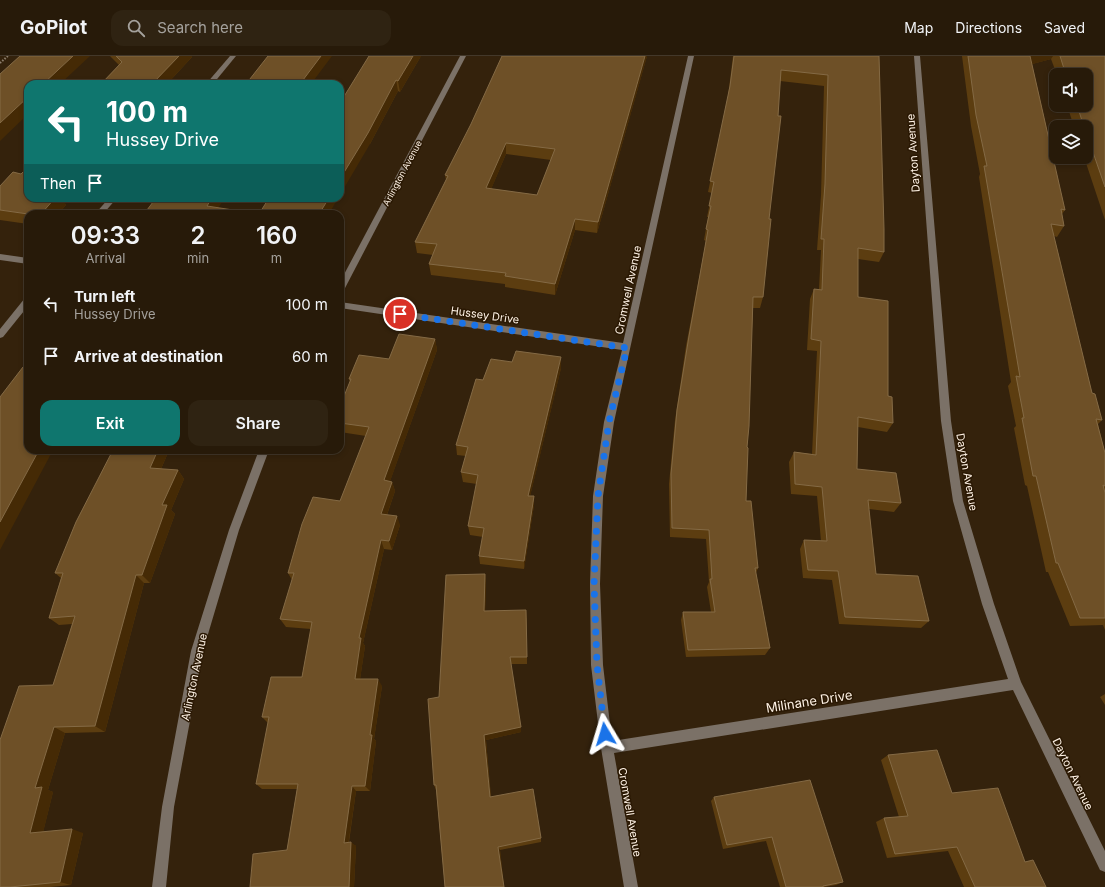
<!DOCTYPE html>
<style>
:root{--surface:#271a09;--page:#2f2312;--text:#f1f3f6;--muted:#a4a19c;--line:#43382a;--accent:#0f766e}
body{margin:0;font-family:Inter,sans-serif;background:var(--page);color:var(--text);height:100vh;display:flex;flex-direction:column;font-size:15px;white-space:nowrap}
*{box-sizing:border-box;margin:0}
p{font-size:13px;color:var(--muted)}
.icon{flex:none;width:22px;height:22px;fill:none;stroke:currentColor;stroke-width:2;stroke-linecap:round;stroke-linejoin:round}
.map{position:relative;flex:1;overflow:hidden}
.side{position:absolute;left:24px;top:154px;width:320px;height:244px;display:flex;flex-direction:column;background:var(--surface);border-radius:12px;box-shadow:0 2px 6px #0003,0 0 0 1px var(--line)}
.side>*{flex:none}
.banner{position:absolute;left:24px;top:24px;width:320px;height:122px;border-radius:12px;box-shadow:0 2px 6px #0003,0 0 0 1px var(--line);background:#0f766e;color:#fff;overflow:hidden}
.buttons{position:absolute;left:1049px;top:12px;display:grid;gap:8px}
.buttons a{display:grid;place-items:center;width:44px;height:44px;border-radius:8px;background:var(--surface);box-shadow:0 2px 6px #0003,0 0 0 1px var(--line);font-size:20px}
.pin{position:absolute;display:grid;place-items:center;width:34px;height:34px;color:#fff;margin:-17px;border:2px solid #fff;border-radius:50%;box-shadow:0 1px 4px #0007}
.me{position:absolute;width:44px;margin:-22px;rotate:353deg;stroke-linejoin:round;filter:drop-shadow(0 0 3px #0008)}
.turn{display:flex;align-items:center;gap:14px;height:84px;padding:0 16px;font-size:18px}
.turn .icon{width:52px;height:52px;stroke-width:2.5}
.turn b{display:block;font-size:28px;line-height:34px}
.then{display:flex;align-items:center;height:38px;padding:0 16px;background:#0003;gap:8px;font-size:15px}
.eta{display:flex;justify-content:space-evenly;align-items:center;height:68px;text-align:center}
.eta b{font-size:24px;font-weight:600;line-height:28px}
.action{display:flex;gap:8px;margin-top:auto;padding:8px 16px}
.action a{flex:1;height:46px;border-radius:12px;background:var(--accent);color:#fff;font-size:16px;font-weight:600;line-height:46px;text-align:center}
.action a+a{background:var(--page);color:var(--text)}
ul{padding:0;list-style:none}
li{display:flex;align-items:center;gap:12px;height:52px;padding:0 16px}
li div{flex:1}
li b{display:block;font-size:15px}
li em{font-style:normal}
header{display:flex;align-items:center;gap:24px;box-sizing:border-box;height:56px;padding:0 20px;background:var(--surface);border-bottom:1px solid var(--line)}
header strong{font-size:19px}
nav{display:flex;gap:22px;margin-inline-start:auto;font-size:14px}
.search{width:280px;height:36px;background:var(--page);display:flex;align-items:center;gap:10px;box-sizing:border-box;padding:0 14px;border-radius:12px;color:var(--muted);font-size:15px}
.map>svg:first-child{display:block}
</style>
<header>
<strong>GoPilot</strong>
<div class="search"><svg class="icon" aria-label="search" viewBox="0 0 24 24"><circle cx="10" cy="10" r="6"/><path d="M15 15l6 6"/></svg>Search here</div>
<nav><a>Map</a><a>Directions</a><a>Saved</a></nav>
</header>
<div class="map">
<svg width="1105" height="831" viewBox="0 0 1105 831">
<rect width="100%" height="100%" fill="#34220c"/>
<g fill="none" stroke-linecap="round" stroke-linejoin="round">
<!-- path -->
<polyline stroke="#90816f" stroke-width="2" stroke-dasharray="1.5 1.5" stroke-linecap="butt" points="0,7 8,0"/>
<!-- minor -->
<g fill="#7b7167" fill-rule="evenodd">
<polygon points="230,0 236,0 213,28 206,28"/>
<polygon points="460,0 466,0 344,234 340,237 340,226"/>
<polygon points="688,0 694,0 614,366 603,440 600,528 603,609 612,685 1008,623 982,548 953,445 941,365 914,0 920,0 951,365 963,445 994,548 1021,626 1105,795 1105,816 1100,814 1013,634 614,697 638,831 624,831 601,692 591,609 590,528 593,440 604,366 622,294 340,252 340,246 623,287"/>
<polygon points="109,142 117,142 103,158 95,158"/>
<polygon points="0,198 28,202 28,208 0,204"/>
<polygon points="28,241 28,250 3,281 0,282 0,273 25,242"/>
<polygon points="259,394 269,394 239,474 203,595 174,751 166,831 152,831 162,751 191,595 229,474"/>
</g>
</g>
<!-- wall -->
<g fill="#5c3d10" fill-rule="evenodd">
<polygon points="110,0 192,0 192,1 167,28 101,28 119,9"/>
<polygon points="421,0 400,36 398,35 370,88 340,47"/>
<path d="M647,0L597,177L575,174L555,239L505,231V228L431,219L429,208L433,199L417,197L415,186L446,124L445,119ZM506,98L551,104L537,139L491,133Z"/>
<polygon points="733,0 879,0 884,196 879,206 858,203 858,241 888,340 893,367 887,376 858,371 857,413 901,447 894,456 869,453 876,518 929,565 921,572 839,568 832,524 803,522 800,493 804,484 821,485 817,440 791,438 789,406 794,396 812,398 817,295 807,294 810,243 814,233 819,233 821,194 817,194 821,139 824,30 780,25 763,241 760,252 753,252 747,391 746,445 758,512 756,517 770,592 765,599 686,601 681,564 683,556 711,556 707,531 709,526 706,483 670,481 669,428 675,364 686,290 706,185 704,184 708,161 707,161 712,137 708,136 728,40"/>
<polygon points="962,0 1105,0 1105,164 1084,101 1086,101 1086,71 1074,71 1067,49 1086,49 1086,19 1057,19 1051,3 1032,8 1065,154 1062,158 1064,170 1057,181 1054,180 1092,337 1102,364 1098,368 1105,397 1105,574 1103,569 1070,570 1048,516 1046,516 1027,430 1025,429 1014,372 1016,370 1008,330 1011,326 979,121 980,118 971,70"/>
<polygon points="0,130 63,144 66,149 58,158 28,158 28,168 0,164"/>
<polygon points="435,283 437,294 390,425 392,426 395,435 387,459 400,469 392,494 384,493 363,587 365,590 360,623 382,630 374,683 376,685 370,735 356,735 349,786 356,790 354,831 250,831 287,794 297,733 262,733 256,728 268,667 262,661 302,621 311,573 286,571 280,563 292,524 288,517 340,445 366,380 340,376 340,350 350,326 349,323 389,303"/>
<polygon points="512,306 561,312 530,440 534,440 534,449 524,513 480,508 479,500 483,481 470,479 468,470 477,428 463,426 461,416 466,400 457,399 456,389"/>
<polygon points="165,396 167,399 161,413 178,414 184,423 171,454 175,458 150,527 144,527 105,676 65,677 48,734 53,736 43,776 83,777 71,829 50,831 0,831 53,629 72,568 59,569 49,562 61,522 55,517"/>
<polygon points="485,518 486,527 485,555 527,562 527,608 511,608 521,676 486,684 491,741 541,782 541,786 500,794 504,831 445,831 436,734 434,729 439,641"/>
<polygon points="1105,638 1105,649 1100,641"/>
<polygon points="888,699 952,737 1025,806 1046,831 964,831 948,795 887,802 876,766 884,762 899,761 881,704"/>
<polygon points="714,741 843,826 836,829 824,831 780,831 766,785 723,793 711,745"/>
</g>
<!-- shaded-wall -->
<g fill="#452a05">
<polygon points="73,0 90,0 60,28 43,28"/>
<polygon points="179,0 192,0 192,1 167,28 152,28"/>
<polygon points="321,0 332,0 311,28 300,28"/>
<polygon points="413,0 421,0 400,36 398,25"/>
<polygon points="645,0 647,0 597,177 598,166"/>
<polygon points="1030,0 1053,0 1051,3 1025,10"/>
<polygon points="396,24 398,35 370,88 340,139 340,123"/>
<polygon points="28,41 28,58 0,85 0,67"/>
<polygon points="506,87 506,98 487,143 486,132"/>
<polygon points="55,142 65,142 63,144 66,149 58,158 41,158"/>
<polygon points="212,142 225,142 214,158 207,150"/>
<polygon points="329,142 338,142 329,158 319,158"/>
<polygon points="575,163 575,174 555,239 555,228"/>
<polygon points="435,283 437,294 387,434 384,424"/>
<polygon points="561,301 561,312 528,449 528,440"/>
<polygon points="39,394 53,394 0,494 0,466"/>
<polygon points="158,394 166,394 165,396 167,399 157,422 150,412"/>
<polygon points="178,414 184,423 171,454 175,458 150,527 142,519 162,449"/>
<polygon points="392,426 395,435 384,467 381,458"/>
<polygon points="534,440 534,449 524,513 524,505"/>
<polygon points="397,460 400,469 392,494 389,485"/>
<polygon points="381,484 384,493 363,587 365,590 359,630 355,623 359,582"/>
<polygon points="485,518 486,527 485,563 484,555"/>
<polygon points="136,519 144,527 105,676 95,670"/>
<polygon points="526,554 527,562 527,608 527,601"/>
<polygon points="378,623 382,630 374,683 376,685 370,735 365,730 370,679"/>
<polygon points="54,671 65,677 48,734 53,736 42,781 30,777 35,732"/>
<polygon points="521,671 521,676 486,684 491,746 490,741 484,679"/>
<polygon points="352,730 356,735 348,790 344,787"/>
<polygon points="72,773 83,777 71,829 60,826"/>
<polygon points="351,786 356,790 354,831 349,831"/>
<polygon points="498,791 500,794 504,831"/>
</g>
<!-- building -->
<g fill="#6e5027" stroke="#846a45" fill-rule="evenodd">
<polygon points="20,0 73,0 43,28 28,28 28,41 0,67 0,18"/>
<polygon points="116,0 179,0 152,28 101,28 122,6"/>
<polygon points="268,0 321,0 300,28 246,28"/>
<polygon points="369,0 413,0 398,25 396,24 368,77 340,123 340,47"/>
<path d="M502,0H645L598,166L575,163L555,228L505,220L506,217L429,208L437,188L415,186L448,120L445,119L471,68ZM506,87L555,93L537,139L486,132Z"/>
<polygon points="734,0 879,0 884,173 884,196 858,192 858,241 888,245 888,340 892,341 893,367 858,361 857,413 896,417 901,447 868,444 876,518 918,520 929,565 845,561 838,515 808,514 804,484 827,485 822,431 795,428 794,396 816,399 821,285 811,283 814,233 822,234 824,183 821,183 825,128 828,19 781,14 778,60 781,60 769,163 771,163 763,241 753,241 749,370 747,391 748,392 746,445 751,445 758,512 755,512 770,592 688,594 683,556 715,556 710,523 712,523 709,474 672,472 671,418 677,354 689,280 708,174 706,173 711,150 709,150 714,126 710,125 730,30"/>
<polygon points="968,0 1030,0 1065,154 1061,153 1064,170 1051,168 1092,337 1095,338 1102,364 1096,363 1105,397 1105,430 1103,429 1105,437 1105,562 1080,562 1058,507 1056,507 1036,420 1033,420 1022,362 1024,362 1016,320 1020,321 984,110 987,110 976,59"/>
<polygon points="1060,0 1105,0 1105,131 1086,76 1086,71 1084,71 1077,49 1086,49 1086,19 1066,19"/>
<polygon points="28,111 28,142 55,142 41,158 28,158 0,154 0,130 13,116 21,118"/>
<polygon points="156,142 212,142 207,150 259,158 269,142 329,142 319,158 144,158"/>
<polygon points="399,278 435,283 384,424 392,426 381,458 397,460 389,485 381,484 359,582 361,582 355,623 378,623 370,679 372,679 365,730 352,730 344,787 351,786 349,831 250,831 253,798 287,794 298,728 256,728 269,661 262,661 271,621 302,621 312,566 280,563 294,517 288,517 302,468 313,441 340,445 369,371 340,367 340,350 351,323 349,323 359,299 389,303"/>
<polygon points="516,295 561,301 528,440 534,440 524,505 479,500 484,472 468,470 478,419 461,416 468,391 456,389 476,323 483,324 491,303 512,306"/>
<polygon points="23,311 28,312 28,394 39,394 0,466 0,341"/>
<polygon points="113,394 158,394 150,412 178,414 162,449 167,449 142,519 136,519 95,670 54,671 35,732 42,731 30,777 72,773 60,826 10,831 0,831 0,684 19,630 53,629 75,560 49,562 63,517 55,517 76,466"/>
<polygon points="485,518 484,555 526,554 527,601 510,601 521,671 484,679 490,741 533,733 541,782 498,791 504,831 445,831 436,729 434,729 428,643 439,641 446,519"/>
<polygon points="937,694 952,737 998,732 1025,806 1033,804 1046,831 975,831 957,791 895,798 884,762 908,760 888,699"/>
<polygon points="810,724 843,826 823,830 823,831 786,831 772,781 727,789 714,741"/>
</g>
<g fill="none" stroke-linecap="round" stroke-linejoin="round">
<!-- route -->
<polyline stroke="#1a73e8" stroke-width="7" stroke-dasharray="0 12.6" points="400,258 627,292 609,366 598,440 594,528 597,609 605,678"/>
</g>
<g text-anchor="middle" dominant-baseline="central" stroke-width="3" stroke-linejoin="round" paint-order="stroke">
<!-- far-street labels -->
<g font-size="9" fill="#fef2e5" stroke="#2a1803">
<text transform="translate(402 117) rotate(-62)">Arlington Avenue</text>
</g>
<!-- street labels -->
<g font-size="11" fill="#fef2e5" stroke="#2a1803">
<text transform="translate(913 97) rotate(-94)">Dayton Avenue</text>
<text transform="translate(628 234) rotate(-78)">Cromwell Avenue</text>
<text transform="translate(485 259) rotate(8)">Hussey Drive</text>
<text transform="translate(967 416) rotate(80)">Dayton Avenue</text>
<text transform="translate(194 621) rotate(-78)">Arlington Avenue</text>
<text transform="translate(1073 718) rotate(64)">Dayton Avenue</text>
<text transform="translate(630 756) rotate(80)">Cromwell Avenue</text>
</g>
<!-- near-street labels -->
<g font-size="13" fill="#fef2e5" stroke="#2a1803">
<text transform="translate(809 645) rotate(-9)">Milinane Drive</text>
</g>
</g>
</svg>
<div class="buttons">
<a><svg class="icon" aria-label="sound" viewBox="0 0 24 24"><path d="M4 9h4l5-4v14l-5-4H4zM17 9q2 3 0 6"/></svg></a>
<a><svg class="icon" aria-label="layers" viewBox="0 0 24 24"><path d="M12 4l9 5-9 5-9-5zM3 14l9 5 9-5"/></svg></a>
</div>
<div class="pin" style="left:400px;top:258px;background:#d93025"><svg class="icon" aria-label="arrive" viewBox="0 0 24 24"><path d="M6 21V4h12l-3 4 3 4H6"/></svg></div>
<svg class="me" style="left:605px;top:678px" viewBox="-20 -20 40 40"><path d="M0-17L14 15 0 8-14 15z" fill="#1a73e8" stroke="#fff" stroke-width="4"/></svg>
<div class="banner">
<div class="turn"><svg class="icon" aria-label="left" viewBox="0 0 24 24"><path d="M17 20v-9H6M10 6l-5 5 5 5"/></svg><div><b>100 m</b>Hussey Drive</div></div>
<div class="then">Then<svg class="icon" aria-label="arrive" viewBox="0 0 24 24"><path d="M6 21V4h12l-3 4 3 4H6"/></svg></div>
</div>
<section class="side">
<div class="eta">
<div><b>09:33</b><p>Arrival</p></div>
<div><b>2</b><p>min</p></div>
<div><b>160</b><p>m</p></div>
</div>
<ul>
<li><svg class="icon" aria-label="left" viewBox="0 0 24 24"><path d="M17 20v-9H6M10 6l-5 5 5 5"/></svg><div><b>Turn left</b><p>Hussey Drive</p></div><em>100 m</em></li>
<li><svg class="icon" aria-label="arrive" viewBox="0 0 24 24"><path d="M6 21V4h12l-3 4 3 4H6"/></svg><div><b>Arrive at destination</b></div><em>60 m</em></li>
</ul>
<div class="action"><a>Exit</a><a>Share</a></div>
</section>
</div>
